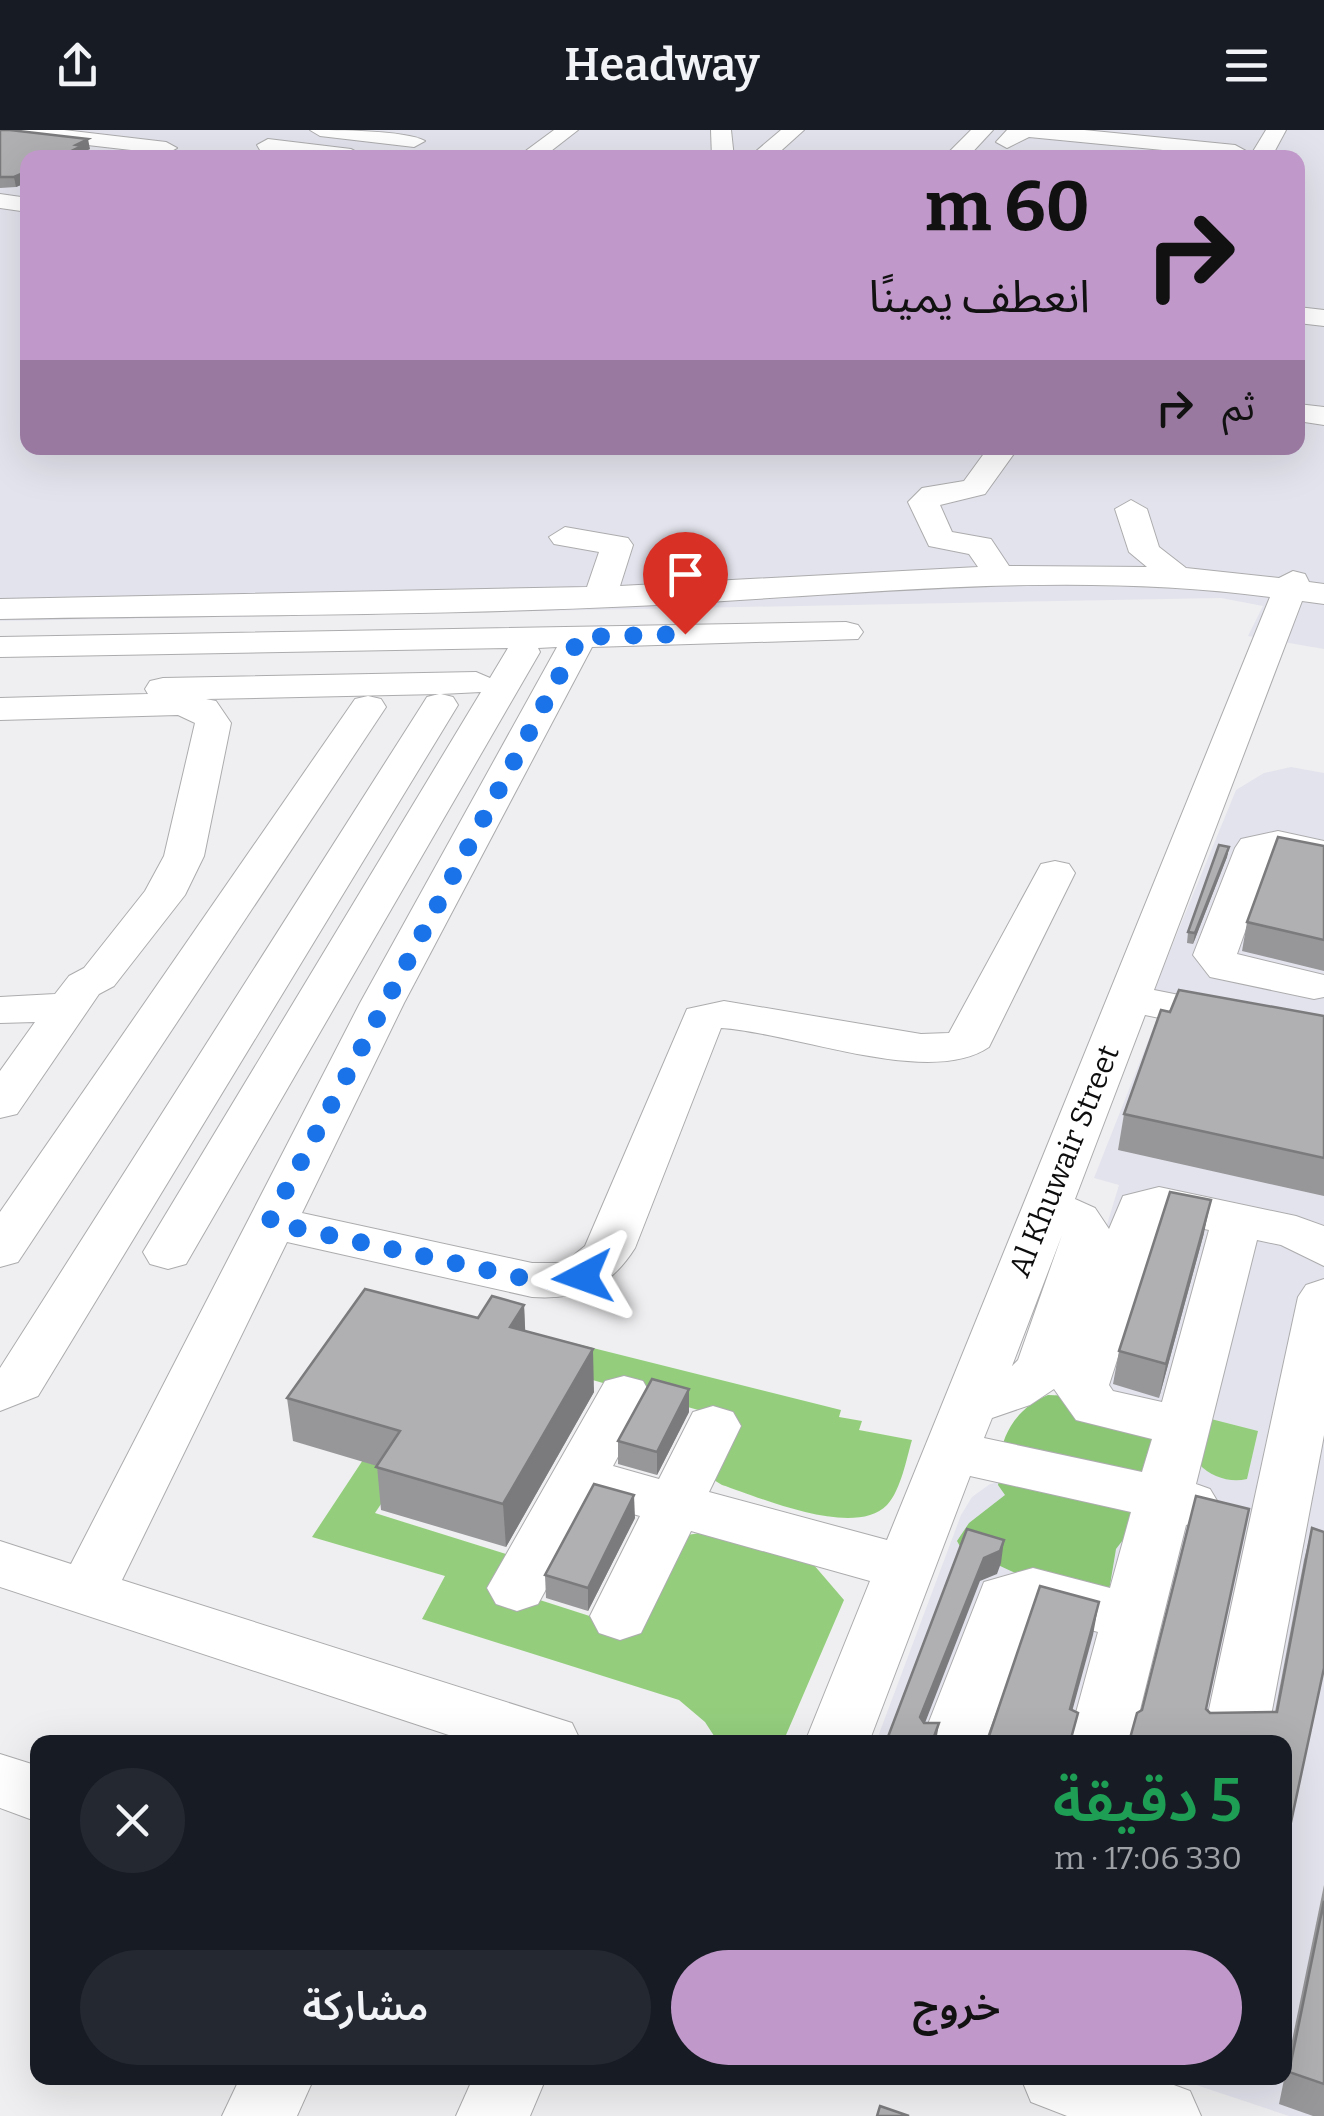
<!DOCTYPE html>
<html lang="ar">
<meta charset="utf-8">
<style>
:root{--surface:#171b24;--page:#242831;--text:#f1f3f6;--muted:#9ea1a6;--accent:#c098c9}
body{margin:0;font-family:Bitter,"Noto Sans Arabic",serif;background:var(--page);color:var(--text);direction:rtl;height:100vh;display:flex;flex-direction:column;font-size:38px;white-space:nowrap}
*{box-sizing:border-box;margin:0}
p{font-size:32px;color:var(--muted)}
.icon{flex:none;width:55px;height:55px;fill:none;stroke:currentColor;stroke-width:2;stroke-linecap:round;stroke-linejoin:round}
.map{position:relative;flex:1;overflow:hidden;direction:ltr}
.panel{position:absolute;left:30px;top:1605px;width:1262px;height:350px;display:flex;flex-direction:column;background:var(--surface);border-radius:20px;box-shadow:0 10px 40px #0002;direction:rtl}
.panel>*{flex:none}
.guide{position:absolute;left:20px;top:20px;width:1285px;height:305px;border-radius:20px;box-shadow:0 10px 40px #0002;direction:rtl;background:#c098c9;color:#111;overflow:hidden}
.pin{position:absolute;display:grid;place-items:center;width:85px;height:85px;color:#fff;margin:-102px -42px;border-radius:50% 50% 50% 0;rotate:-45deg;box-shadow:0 0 10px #0007}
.pin .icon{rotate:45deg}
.me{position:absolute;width:110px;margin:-55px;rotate:266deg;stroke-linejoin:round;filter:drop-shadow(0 0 8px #0008)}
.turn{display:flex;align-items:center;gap:35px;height:210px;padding:0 50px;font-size:45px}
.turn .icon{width:130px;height:130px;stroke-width:2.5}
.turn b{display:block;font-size:70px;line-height:85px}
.then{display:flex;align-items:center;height:95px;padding:0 50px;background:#0003;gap:20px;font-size:38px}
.round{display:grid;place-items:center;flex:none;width:105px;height:105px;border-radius:52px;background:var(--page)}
.headline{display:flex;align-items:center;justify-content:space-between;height:170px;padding:0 50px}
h1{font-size:60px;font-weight:600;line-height:75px;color:#1e9e55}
.primary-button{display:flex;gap:20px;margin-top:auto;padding:20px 50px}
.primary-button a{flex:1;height:115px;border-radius:60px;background:var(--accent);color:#111;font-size:40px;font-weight:600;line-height:115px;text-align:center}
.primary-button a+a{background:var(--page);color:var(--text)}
header{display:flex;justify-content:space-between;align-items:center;height:130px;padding:0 50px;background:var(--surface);font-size:45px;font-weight:600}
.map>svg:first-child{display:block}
</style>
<header><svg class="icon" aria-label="menu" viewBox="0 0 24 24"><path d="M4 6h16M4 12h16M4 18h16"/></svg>Headway<svg class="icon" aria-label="share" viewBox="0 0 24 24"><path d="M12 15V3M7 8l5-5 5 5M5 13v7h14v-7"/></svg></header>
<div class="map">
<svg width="1324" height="1986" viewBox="0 0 1324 1986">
<rect width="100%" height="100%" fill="#efeff1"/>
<!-- built -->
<g fill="#e3e3ed" fill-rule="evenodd">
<path d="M0,0H1324V519L1248,506L1263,476L1221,468L0,491ZM28,28H1298V318H28Z"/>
<polygon points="1291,637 1324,643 1324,1986 1289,1986 1175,1948 1285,1948 1285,1612 876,1612 961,1385 972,1367 990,1354 1015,1348 1037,1325 1119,1055 1094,1048 1158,886 1153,862 1236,660 1264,643"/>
</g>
<!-- green -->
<g fill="#94ce7d">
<path d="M537,1204L841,1280L839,1287L862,1291L859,1300L912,1310C906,1330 901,1360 887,1375C854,1409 759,1367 722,1355L709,1347L737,1291L522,1230Z"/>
<polygon points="392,1286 432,1298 375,1383 512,1426 496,1456 630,1499 679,1406 723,1400 801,1420 844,1470 783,1612 718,1612 705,1592 679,1570 422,1489 445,1446 312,1407"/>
<path d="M1211,1289L1258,1301L1247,1349C1230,1353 1211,1347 1199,1334Z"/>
</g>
<!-- forest -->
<path fill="#8ac673" d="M1048,1265L1071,1266L1170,1302L1139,1389L1116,1419L1108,1467L1024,1447L961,1418L957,1411L969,1393L1005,1365L998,1355C1001,1346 1000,1340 1000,1330C1002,1300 1022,1275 1048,1265Z"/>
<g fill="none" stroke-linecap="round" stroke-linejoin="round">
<!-- minor casing -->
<g stroke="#acacae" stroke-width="2">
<g id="minor">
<polygon points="0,0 64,0 166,12 177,18 166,24 9,6"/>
<path d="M310,0C337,0 405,0 425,11L414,17L320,6Z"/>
<polygon points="554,0 578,0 542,28 516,28"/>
<polygon points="711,0 731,0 734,28 712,28"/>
<polygon points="781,0 804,0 773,28 748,28"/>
<polygon points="971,0 993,0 967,28 943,28"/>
<polygon points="1007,0 1084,0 1235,15 1246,21 1235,27 1029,7 1007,18 996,12"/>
<polygon points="1266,0 1286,0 1271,28 1249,28"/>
<polygon points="268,9 351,19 362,25 318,28 260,20 257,15"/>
<polygon points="0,64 28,68 28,82 0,78"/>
<polygon points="1298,177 1324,180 1324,196 1298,193"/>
<polygon points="1298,274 1324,277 1324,295 1298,291"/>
<path d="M988,318H1018L985,364L940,375L952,402L991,409L1009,436L1147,437L1129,422L1115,379L1131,370L1147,379L1159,417L1186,438L1279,448L1293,441L1305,444L1309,452L1324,454V474L1302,471L1154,860L1324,894V922L1145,885L1075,1069L1095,1078L1109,1099L1123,1066L1159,1057L1296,1086L1324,1096V1136L1281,1115L1257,1110L1196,1354L1210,1359L1219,1374L1210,1389L1186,1395L1132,1612H1068L1098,1502L1033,1484L985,1612H921L984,1452L1033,1438L1110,1458L1131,1382L970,1346L869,1612H805L870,1451L691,1401L641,1503L620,1510L599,1503L590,1486L640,1386L593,1373L538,1474L517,1481L496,1474L487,1458L605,1251L624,1246L643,1251L651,1265L613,1336L659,1349L693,1282L713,1276L733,1282L741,1296L709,1362L887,1410L1270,467C1060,439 846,466 636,476C424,486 212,485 0,489V469L587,457L599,422L554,414L549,407L565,397L628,408L633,415L620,456L978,437L969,424L929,416L908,372L922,358L964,351ZM1162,1090L1209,1100L1162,1272L1113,1261L1109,1255ZM1062,1105L1018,1230L1012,1236ZM1054,1259L1076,1290L1152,1309L1142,1342L984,1308L992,1288L1030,1275Z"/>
<path d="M846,492L858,495L863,502L858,509L592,517L404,873L302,1083L532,1133H564L585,1116L687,879L724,871L921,904L949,903L1041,734L1055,731L1069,734L1075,743L989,917C930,958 792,902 721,898L635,1118C610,1158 579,1170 532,1167L287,1112L122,1450L572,1593L581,1612H470L0,1457V1411L71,1434L360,873L557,517L538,518L540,522L186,1134L168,1139L150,1134L143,1122L481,562L441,564L453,567L458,575L38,1266L0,1281V1238L422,575L427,567L439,564L206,569L216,571L231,593L204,726L185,765L114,856L99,864L17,984L0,988V941L35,892L0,893V867L55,864L69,846L84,838L145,761L164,726L195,593L178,585L0,590V568L148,564L145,559L150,551L163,548L476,542L490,548L508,518L0,527V507Z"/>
<polygon points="368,566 381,569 386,577 18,1132 0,1137 0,1082 355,569"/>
<polygon points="1278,701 1324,711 1324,735 1272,726 1237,824 1324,845 1324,867 1314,869 1210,847 1193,825 1235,718 1241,709"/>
<polygon points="1324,1149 1324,1305 1266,1612 1202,1612 1298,1167 1306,1155"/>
<polygon points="0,1624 38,1636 38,1692 0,1678"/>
<polygon points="240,1948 314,1948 297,1986 222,1986"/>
<polygon points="473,1948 546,1948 530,1986 456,1986"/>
<polygon points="1021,1948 1155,1948 1190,1961 1201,1986 1067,1986 1031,1972"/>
</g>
</g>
<!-- minor -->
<use href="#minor" fill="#fff" fill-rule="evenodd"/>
</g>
<!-- wall -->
<g fill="#979799">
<polygon points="0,0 90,19 83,22 84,26 28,28 28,52 16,57 0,58"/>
<polygon points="1324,716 1324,841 1242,821 1247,792"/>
<polygon points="1229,717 1227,727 1193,814 1187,813 1188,802"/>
<polygon points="1170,882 1324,886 1324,1066 1118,1020 1124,984"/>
<polygon points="1204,1103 1159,1268 1113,1254 1119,1221"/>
<polygon points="524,1175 525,1201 594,1262 506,1417 381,1380 377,1336 293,1311 287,1268 478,1188"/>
<polygon points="689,1282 657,1345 618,1334 618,1311"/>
<polygon points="635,1388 588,1481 546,1468 545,1445"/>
<polygon points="1312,1398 1291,1692 1285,1715 1285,1612 1129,1612 1206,1579 1210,1583 1275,1582 1304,1430"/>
<polygon points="1324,1755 1324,1986 1313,1986 1279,1974"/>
</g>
<!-- shaded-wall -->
<g fill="#7b7b7d">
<polygon points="88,9 90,19 83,22 84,26 79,28 56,28"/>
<polygon points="28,41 28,52 16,57 14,47"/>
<polygon points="1229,717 1227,727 1193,814 1195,803"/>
<polygon points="1211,1070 1204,1103 1159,1268 1166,1234"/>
<polygon points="524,1175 526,1217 510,1197"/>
<polygon points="593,1219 594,1262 506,1417 503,1374"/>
<polygon points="689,1259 689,1282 657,1345 657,1322"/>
<polygon points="634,1365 635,1388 588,1481 588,1458"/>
<polygon points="1004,1410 1001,1433 997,1444 980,1451 918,1611 920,1587 984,1428"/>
<polygon points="1099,1472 1093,1505 1064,1611 1070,1579"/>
<polygon points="939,1593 936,1612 932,1612"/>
</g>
<!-- building -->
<g fill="#b0b0b2" stroke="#7b7b7d" stroke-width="2.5">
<polygon points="0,0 10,0 88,9 76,15 82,16 57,28 28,28 28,41 14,47 0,47"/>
<polygon points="1278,707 1324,716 1324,810 1247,792"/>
<polygon points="1219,715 1229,717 1195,803 1188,802"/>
<polygon points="1179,860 1324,886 1324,1028 1124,984 1161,880 1170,882"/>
<polygon points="1170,1062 1211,1070 1166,1234 1119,1221"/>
<polygon points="365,1159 478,1188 492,1166 524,1175 510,1197 593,1219 503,1374 376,1337 400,1301 287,1268"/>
<polygon points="652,1249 689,1259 657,1322 618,1311"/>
<polygon points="594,1354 634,1365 588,1458 545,1445"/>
<polygon points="1196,1366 1249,1379 1206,1579 1210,1583 1277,1582 1312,1398 1324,1402 1324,1538 1291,1692 1285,1690 1285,1612 1129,1612 1137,1583 1142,1580"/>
<polygon points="967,1399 1004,1410 1000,1421 984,1428 920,1587 924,1593 939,1593 932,1612 886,1612"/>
<polygon points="1040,1456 1099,1472 1070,1579 1078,1583 1070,1612 987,1612"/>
<polygon points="1324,1771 1324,1954 1289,1942"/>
<polygon points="880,1976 909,1986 877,1986"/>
</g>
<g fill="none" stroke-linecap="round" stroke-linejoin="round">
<!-- route -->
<polyline stroke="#1a73e8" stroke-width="18" stroke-dasharray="0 32.4" points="583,1147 558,1152 532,1150 269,1092 580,507 685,504"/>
</g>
<g text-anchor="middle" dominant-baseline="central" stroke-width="8" stroke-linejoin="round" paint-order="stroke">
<!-- street labels -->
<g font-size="30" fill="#0d0d0e" stroke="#fff">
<text transform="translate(1064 1031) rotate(-68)">Al Khuwair Street</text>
</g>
</g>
</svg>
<div class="pin" style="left:685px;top:504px;background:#d93025"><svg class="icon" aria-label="arrive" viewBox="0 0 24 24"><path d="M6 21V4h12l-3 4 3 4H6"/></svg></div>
<svg class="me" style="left:583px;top:1147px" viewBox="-20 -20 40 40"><path d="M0-17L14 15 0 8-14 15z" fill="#1a73e8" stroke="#fff" stroke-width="4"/></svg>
<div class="guide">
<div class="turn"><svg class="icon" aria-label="right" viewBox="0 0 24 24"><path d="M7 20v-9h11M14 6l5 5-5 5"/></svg><div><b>60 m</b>انعطف يمينًا</div></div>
<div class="then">ثم<svg class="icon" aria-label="right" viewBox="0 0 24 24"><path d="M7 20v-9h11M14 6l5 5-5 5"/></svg></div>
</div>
<section class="panel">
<div class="headline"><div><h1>5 دقيقة</h1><p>330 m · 17:06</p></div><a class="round"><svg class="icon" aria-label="close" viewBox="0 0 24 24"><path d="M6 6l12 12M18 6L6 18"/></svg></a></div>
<div class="primary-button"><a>خروج</a><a>مشاركة</a></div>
</section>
</div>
